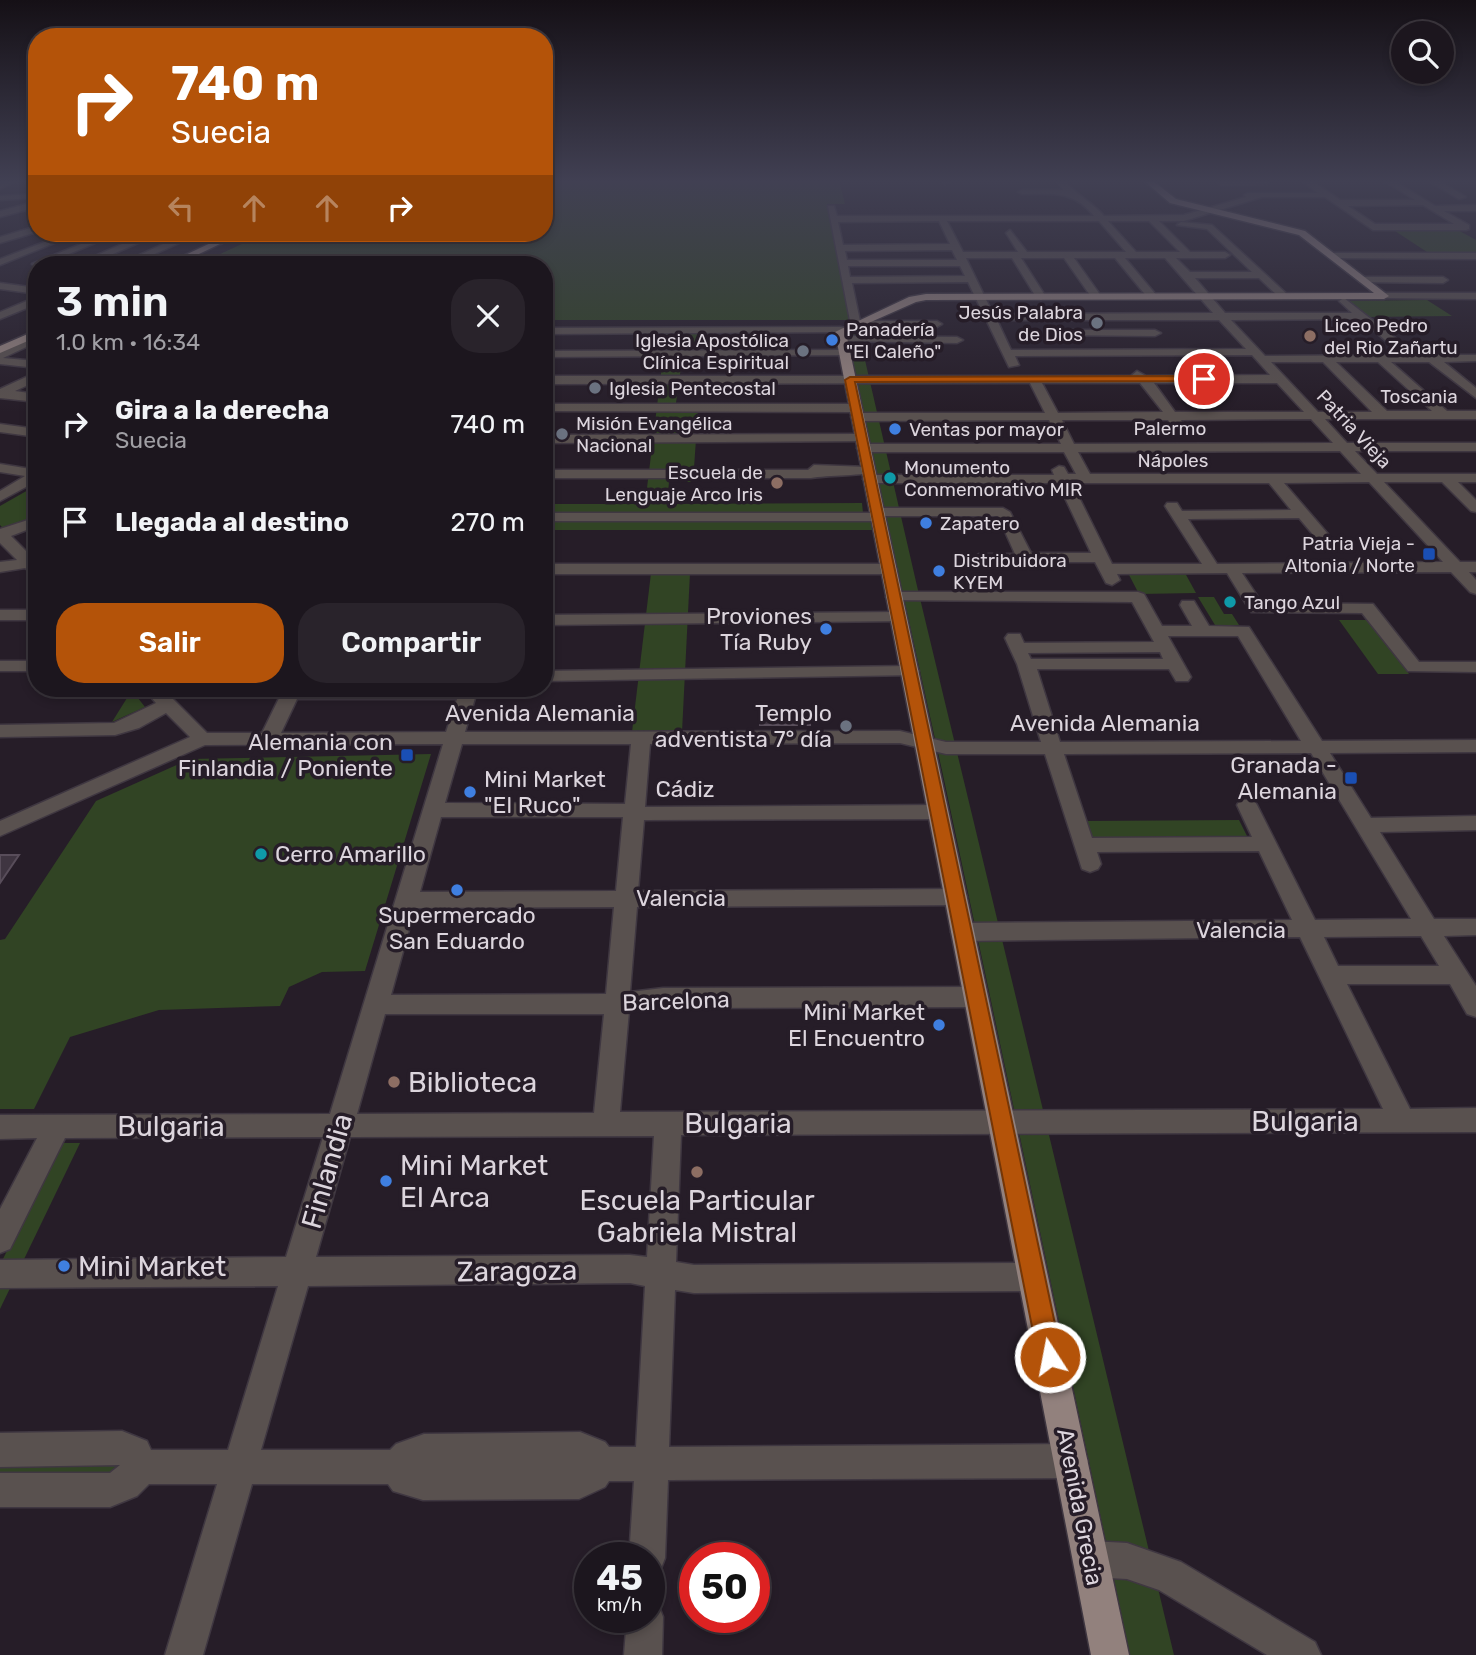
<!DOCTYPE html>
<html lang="es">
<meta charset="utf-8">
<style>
:root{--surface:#1c161e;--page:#29232b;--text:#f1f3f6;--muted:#a09fa4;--line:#3a353c;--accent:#b45309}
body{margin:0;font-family:Rubik,sans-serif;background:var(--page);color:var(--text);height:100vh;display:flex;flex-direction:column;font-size:26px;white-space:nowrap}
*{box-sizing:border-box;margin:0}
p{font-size:23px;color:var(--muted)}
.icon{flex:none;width:38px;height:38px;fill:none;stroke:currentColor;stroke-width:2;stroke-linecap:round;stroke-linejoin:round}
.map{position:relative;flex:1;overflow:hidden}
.details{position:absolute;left:28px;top:256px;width:525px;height:441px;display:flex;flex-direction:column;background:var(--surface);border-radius:28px;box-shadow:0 4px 10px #0003,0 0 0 2px var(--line)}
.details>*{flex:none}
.guide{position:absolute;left:28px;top:28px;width:525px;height:214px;border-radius:28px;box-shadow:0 4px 10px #0003,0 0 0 2px var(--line);background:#b45309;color:#fff;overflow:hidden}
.buttons{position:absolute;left:1391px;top:21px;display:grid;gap:14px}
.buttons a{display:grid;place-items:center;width:63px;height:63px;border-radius:50%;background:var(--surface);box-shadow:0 4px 10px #0003,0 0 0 2px var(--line);font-size:35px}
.speed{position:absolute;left:574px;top:1542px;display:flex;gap:14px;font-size:35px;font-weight:700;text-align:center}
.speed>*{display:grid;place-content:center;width:91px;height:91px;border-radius:50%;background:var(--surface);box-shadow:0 4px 10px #0003,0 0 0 2px var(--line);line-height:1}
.speed small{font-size:18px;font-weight:400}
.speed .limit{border:10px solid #d22;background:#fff;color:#111}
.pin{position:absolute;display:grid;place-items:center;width:60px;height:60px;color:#fff;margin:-30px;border:4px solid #fff;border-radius:50%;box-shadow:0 2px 7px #0007}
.me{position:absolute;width:77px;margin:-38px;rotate:349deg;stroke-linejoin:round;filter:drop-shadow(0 0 5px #0008)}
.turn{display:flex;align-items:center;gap:24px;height:147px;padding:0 28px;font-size:32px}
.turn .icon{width:91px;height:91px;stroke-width:2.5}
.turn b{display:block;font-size:49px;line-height:60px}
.lanes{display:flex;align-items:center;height:66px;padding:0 28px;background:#0003;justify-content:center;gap:35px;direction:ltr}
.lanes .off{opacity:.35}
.round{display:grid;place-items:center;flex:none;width:74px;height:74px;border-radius:28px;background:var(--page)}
.overview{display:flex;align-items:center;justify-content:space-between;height:119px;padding:0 28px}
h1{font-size:42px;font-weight:600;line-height:52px}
.cta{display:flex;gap:14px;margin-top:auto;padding:14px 28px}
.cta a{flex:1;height:80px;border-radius:28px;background:var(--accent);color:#fff;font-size:28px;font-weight:600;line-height:80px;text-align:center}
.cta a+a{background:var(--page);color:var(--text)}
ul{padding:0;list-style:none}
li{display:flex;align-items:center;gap:21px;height:98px;padding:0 28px}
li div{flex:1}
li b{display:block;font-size:26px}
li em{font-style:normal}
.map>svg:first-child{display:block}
</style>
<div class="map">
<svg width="1476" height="1655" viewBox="0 0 1476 1655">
<rect width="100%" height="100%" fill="#261d28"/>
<!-- green -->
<g fill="#314424">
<polygon points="544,180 839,180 845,204 827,204 853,320 544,320 544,264 199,264 265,233 544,233"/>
<polygon points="1392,229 1456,229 1476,240 1476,254 1430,254"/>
<polygon points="1427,300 1452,316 1368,317 1349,301"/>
<polygon points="857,330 869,333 862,347 917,586 1174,1655 1130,1655 943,775 848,345 850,334"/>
<polygon points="666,333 703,333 699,360 682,360 675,410 698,411 693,482 669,482 667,504 862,503 863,513 544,514 544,504 645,504"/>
<polygon points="37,485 37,506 30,512 37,513 37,525 9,535 0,525 0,506"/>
<polygon points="544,520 867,520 872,523 873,530 544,530"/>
<polygon points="651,573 690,573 682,732 632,732"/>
<polygon points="1128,573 1185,573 1196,593 1139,594"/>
<polygon points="1198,597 1214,597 1224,614 1232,614 1239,625 1215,625"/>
<polygon points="1339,620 1367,620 1409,674 1378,674"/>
<polygon points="95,688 130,688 145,707 112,722 127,698 88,698"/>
<polygon points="431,754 365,971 322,972 289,987 280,1006 159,1010 70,1037 34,1109 0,1109 0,940 5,939 96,801 190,759"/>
<polygon points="1239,820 1248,838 1089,840 1083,821"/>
<polygon points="60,1143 80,1143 0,1309 0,1265"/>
<polygon points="0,1459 126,1459 129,1472 0,1483"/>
</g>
<!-- building -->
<g fill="#3f3541" stroke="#584d5a" stroke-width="2">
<polygon points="760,709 809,709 810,725 760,725"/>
<polygon points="0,855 19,855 0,883"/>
</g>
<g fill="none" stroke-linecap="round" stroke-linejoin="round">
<!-- minor casing -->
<g stroke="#3f3741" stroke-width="3">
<g id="minor">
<polygon points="7,180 18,180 0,189 0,184"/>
<polygon points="941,180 949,180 949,182 945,184"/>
<path d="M1056,180H1064C1076,195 1091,201 1104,216L1184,215L1246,197L1244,195L1248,193H1318L1301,180H1311L1340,200H1415L1383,180H1393L1435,206L1476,205V211H1444L1469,225V229L1466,230H1373L1325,197H1262L1184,221H1159L1190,252H1225L1230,255L1225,258H1176L1190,272H1252L1207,229L1177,225L1181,222L1212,225L1289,296L1280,298L1259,278H1195L1225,313H1352L1339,301L1344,298L1417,355H1476V361L1444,362L1476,388V398L1429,362H1391L1447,411H1476V419H1325L1347,443H1476V451H1355L1377,474H1476V482H1458L1476,500V512L1471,511L1442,482H1384L1460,562H1476V572H1469L1476,580V594L1470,592L1451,572L1242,573L1262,603L1373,604L1419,662H1476V672L1408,671L1362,613L1251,612L1227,573L1117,574L1120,580L1112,585L1106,583L1095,562H973L971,559L979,554H1015L998,516H885L878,521H544V513H870L877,508H1003L1010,512L1031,553H1091L1058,483H870L863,479L870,475H1054L1052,470L1059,466L1064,467L1068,474H1076L1064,452H864L857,448L864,444H1061L1049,420L857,421L851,417L857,413H1045L1030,383L544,384V376H1131L1137,371L1146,376L1270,375L1252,355L1015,356L1019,365L1009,367L968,282L852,283L860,321H937L942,324L937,327L851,326L828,206H834L837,216H1094C1073,190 1053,194 1022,194L1018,192L1022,190H1063ZM1423,205L1454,224H1375L1348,206ZM939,221L950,244L843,245L838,222ZM947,221H1099L1126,252H1027L1010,230L1006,233L1018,252H963ZM1108,221H1149L1180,252H1136ZM952,250L957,260H847L845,251ZM966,258H1012L1036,297L1041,300L1046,297L1021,258H1064L1092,298L1096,299L1101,296L1074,258H1115L1148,298L1152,299L1157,296L1125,258H1165L1213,313L993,314ZM848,266H960L965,276L850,277ZM1360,319L1403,355L1265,356L1231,320ZM997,320H1219L1246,349L1011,350ZM1271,362H1323L1372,412H1318ZM1336,362H1378L1432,411H1387ZM1042,383H1140L1163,412L1058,413ZM1154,383H1277L1304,412H1175ZM1311,419L1333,443L1074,444L1062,420H1168L1173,428L1178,429L1184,425L1181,420ZM1340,451L1361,474H1090L1078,452ZM1369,482L1443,562L1217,564L1188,519L1299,518L1315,537L1320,539L1328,534L1284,483ZM1072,483H1269L1291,510L1182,511L1177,503H1167L1165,506L1202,564H1112Z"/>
<polygon points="1270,180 1267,184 1222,185 1218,183 1222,181"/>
<polygon points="1427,180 1438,180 1466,197 1459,199"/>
<polygon points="35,194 35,198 0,200 0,196"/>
<polygon points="34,202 37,202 37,207 0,217 0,211"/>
<polygon points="37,226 37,232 0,243 0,237"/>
<polygon points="68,233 79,233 0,265 0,259"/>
<polygon points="108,233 119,233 45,264 37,264 37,267 32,264"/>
<polygon points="134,233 221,238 226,241 221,244 186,240 132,264 120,264 174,239 152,237 90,264 77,264 140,236"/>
<polygon points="1333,253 1476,253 1476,259 1330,258 1330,254"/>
<polygon points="1364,277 1443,277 1448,280 1443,283 1360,282 1359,280"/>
<polygon points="0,283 37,288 37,294 0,289"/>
<polygon points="1384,293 1476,293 1476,299 1380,298 1380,294"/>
<polygon points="34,298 37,299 37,304 0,319 0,312"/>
<polygon points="841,327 845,328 845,332 544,334 544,328"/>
<polygon points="1058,330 1155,330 1161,333 1155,336 1054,335 1052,333"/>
<polygon points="37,335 37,342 3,358 37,361 37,368 0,364 0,351"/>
<polygon points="842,336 957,337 963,340 957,343 838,341 838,337"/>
<polygon points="844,350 850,353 848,355 544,357 544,351"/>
<polygon points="37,372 37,381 15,391 37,394 37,402 0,398 0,389"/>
<polygon points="550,404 856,404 862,408 856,412 546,411 544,407"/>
<polygon points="0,424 37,429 37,437 0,432"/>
<polygon points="862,434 867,435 867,441 544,443 544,435"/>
<polygon points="0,464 37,470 37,481 0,501 0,491 25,476 0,472"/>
<path d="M814,465L868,467L875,471C868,476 826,475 811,478H544V470H808Z"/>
<polygon points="37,517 37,526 11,536 32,557 37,556 37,576 25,568 0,572 0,562 17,560 0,543 0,529"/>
<polygon points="544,564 889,564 897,569 889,574 544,574"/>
<path d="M894,592H1138L1144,594L1162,626H1192L1180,605L1182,601H1194L1209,626L1249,627L1322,741L1476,740V752L1330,753L1371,818L1476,816V830L1380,832L1434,919H1476V935L1444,936L1476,986V1017L1467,1014L1450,984H1347L1410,1109L1476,1108V1132L681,1135L676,1262L694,1265L1033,1263L1044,1267L1048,1277L1044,1287L1033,1291L694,1293L675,1290L669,1447L1071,1444L1083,1449L1088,1461L1083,1473L1071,1478L668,1480L665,1558L660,1571L649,1575V1558H629L634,1481H609L605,1487L579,1499L423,1500L393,1491L388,1484H252L203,1655H165L217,1484H149L137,1496L110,1507H0V1473H110L120,1465L0,1467V1433L122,1431L147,1441L151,1450H228L278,1286L0,1288V1260L286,1257L323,1137L65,1138L10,1249L0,1253V1209L37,1138L0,1139V1115L330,1114L443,744L205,745L0,836V821L190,737L166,713L139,728L115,735L0,737V725L114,723L156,703L143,688H162L207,733H262L284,688H478L465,732L900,731L946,742H1041L1017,664L1005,638L1008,634H1020L1024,643L1154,642L1132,602L888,600L886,597ZM1168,636H1238L1301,741L1060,742L1037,669H1169L1176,681H1188L1191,677ZM1160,652L1163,659H1031L1028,653ZM297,699H457L446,732L281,733ZM900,743L946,754H1045L1082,869L1090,872L1098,869L1101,864L1097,852L1259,851L1292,920L963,923L955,926L951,932L955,938L963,941L1300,937L1383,1109L620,1112L629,1011L663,1008L976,1007L985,1004L988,997L985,990L976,987L663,988L630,992L637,907L956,905L964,903L967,897L964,891L956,889L638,891L644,820L938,819L945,817L948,812L945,807L938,805L645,807L650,744ZM462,744H631L625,804L445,803ZM1311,753L1411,919L1315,920L1257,805L1254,800H1240L1237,805L1252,837L1092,838L1064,754ZM441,817H623L616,891L420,892ZM614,907L606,994L391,995L415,908ZM1421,936L1439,966H1338L1324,937ZM385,1014H604L594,1113L357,1114ZM654,1136L647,1257L630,1255L316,1257L350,1137ZM630,1283L645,1286L636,1447H609L605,1442L580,1432L424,1434L396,1444L390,1450H261L308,1286Z"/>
<rect x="0" y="610" width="37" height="10"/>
<polygon points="898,612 906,617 904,621 544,625 544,615"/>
<rect x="0" y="661" width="37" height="10"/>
<polygon points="910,666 916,667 919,671 916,675 544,681 544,671"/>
<polygon points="1091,1541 1127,1543 1181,1562 1315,1642 1321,1655 1267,1655 1159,1590 1127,1579 1091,1577 1078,1572 1073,1559 1078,1546"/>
<polygon points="649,1600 658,1604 663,1617 662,1655 624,1655 627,1617 649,1617"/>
</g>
</g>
<!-- major casing -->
<g stroke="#3f3741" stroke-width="3">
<g id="major">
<polygon points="1143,180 1152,180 1176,199 1305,231 1389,296 1384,299 926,300 916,302 846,333 1129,1655 1091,1655 835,332 909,297 926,294 1374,293 1299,235 1170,203"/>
<polygon points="232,233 243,233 178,264 166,264"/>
<polygon points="37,330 37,337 0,353 0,346"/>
</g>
</g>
<!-- minor -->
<use href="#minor" fill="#59514f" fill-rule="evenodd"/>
<!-- major -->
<use href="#major" fill="#92817d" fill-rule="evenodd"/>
</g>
<!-- sky -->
<linearGradient id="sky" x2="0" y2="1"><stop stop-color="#151016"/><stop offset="0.44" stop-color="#414053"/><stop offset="1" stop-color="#414053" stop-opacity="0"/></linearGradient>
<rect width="1476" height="412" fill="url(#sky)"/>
<!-- route -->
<polygon fill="#b45309" stroke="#753606" stroke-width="2" points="1204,376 1207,377 1207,381 855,382 1062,1357 1058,1366 1050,1369 1041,1366 1038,1357 845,380 850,377"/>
<!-- markers -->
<g fill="#6b7280" stroke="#261d28" stroke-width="2.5">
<circle cx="1097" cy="323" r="7"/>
<circle cx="803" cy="351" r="7"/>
<circle cx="595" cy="388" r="7"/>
<circle cx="562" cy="434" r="7"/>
<circle cx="846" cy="726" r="7"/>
</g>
<g fill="#8d6e63" stroke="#261d28" stroke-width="2.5">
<circle cx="1310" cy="336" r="7"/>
<circle cx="777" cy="483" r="7"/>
<circle cx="394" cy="1082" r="7"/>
<circle cx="697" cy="1172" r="7"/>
</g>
<g fill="#3f7fe0" stroke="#261d28" stroke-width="2.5">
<circle cx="832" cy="340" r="7"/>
<circle cx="895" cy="429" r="7"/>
<circle cx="926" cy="523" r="7"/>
<circle cx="939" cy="571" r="7"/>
<circle cx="826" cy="629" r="7"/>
<circle cx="470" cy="792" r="7"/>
<circle cx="457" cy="890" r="7"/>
<circle cx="939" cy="1025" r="7"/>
<circle cx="386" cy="1181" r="7"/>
<circle cx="64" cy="1266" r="7"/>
</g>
<g fill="#0f9aa8" stroke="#261d28" stroke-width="2.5">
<circle cx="890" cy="478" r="7"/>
<circle cx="1230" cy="602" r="7"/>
<circle cx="261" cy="854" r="7"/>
</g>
<g fill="#1a4fb4" stroke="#261d28" stroke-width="2.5">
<rect x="1422" y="547" width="14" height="14" rx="3.5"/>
<rect x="400" y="748" width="14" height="14" rx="3.5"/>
<rect x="1344" y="771" width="14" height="14" rx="3.5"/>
</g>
<g text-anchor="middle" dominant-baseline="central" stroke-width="7" stroke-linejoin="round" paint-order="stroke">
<!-- far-poi labels -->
<g font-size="19" fill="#dcd5dd" stroke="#261d28" text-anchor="start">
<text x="1083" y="312" text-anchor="end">Jesús Palabra<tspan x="1083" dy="22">de Dios</tspan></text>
<text x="1324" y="325">Liceo Pedro<tspan x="1324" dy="22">del Rio Zañartu</tspan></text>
<text x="846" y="329">Panadería<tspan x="846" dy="22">"El Caleño"</tspan></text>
<text x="789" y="340" text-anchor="end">Iglesia Apostólica<tspan x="789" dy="22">Clínica Espiritual</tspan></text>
<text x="609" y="388">Iglesia Pentecostal</text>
<text x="576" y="423">Misión Evangélica<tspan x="576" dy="22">Nacional</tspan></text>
<text x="909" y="429">Ventas por mayor</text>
<text x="904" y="467">Monumento<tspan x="904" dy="22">Conmemorativo MIR</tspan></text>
<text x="763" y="472" text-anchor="end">Escuela de<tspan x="763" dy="22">Lenguaje Arco Iris</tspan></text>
<text x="940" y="523">Zapatero</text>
<text x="1415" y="543" text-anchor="end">Patria Vieja -<tspan x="1415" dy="22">Altonia / Norte</tspan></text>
<text x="953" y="560">Distribuidora<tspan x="953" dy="22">KYEM</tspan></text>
<text x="1244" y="602">Tango Azul</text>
</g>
<!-- far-street labels -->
<g font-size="19" fill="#dcd5dd" stroke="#261d28">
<text x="1419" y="396">Toscania</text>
<text x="1170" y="428">Palermo</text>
<text transform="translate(1354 429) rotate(47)">Patria Vieja</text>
<text x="1173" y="460">Nápoles</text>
</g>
<!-- poi labels -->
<g font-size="23" fill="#dcd5dd" stroke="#261d28" text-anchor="end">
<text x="812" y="616">Proviones<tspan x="812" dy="26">Tía Ruby</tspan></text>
<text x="832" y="713">Templo<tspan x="832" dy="26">adventista 7° día</tspan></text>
<text x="393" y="742">Alemania con<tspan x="393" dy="26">Finlandia / Poniente</tspan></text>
<text x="1337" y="765">Granada -<tspan x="1337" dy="26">Alemania</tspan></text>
<text x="484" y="779" text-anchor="start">Mini Market<tspan x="484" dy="26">"El Ruco"</tspan></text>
<text x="275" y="854" text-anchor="start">Cerro Amarillo</text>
<text x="457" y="915" text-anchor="middle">Supermercado<tspan x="457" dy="26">San Eduardo</tspan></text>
<text x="925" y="1012">Mini Market<tspan x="925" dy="26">El Encuentro</tspan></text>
</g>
<!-- street labels -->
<g font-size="23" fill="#dcd5dd" stroke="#261d28">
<text x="540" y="713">Avenida Alemania</text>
<text x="1105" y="723">Avenida Alemania</text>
<text x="685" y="789">Cádiz</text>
<text x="681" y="898">Valencia</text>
<text x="1241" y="930">Valencia</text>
<text transform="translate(676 1001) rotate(-2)">Barcelona</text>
<text transform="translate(1080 1507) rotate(79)">Avenida Grecia</text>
</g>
<!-- near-poi labels -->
<g font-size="28" fill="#dcd5dd" stroke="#261d28" text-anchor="start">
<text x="408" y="1082">Biblioteca</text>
<text x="400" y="1165">Mini Market<tspan x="400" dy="32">El Arca</tspan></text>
<text x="697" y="1200" text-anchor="middle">Escuela Particular<tspan x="697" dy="32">Gabriela Mistral</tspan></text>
<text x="78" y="1266">Mini Market</text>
</g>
<!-- near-street labels -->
<g font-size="28" fill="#dcd5dd" stroke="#261d28">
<text x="1305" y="1121">Bulgaria</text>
<text x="738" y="1123">Bulgaria</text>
<text x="171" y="1126">Bulgaria</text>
<text transform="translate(327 1171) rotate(-74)">Finlandia</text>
<text transform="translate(517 1271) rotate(-1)">Zaragoza</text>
</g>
</g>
</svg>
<div class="buttons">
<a><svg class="icon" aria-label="search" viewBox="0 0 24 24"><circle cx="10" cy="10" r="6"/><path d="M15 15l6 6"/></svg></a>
</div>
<div class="speed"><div>45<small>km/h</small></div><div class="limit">50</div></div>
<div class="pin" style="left:1204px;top:379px;background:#d93025"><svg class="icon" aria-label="arrive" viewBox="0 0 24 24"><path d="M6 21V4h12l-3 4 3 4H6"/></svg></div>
<svg class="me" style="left:1050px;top:1357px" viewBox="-20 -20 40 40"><circle r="17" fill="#b45309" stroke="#fff" stroke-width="3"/><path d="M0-11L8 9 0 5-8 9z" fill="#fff"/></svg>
<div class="guide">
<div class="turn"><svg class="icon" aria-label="right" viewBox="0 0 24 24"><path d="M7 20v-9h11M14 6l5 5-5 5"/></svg><div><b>740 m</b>Suecia</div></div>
<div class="lanes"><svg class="icon off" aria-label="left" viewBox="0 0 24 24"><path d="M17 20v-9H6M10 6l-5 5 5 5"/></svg><svg class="icon off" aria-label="ahead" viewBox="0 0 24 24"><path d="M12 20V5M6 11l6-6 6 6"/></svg><svg class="icon off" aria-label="ahead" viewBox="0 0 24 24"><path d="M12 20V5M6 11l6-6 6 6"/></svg><svg class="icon" aria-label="right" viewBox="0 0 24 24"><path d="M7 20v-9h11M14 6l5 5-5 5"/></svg></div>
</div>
<section class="details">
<div class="overview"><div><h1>3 min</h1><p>1.0 km · 16:34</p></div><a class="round"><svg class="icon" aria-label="close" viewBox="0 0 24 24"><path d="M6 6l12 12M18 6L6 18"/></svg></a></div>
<ul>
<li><svg class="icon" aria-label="right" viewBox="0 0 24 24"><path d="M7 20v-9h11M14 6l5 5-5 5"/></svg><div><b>Gira a la derecha</b><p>Suecia</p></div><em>740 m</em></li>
<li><svg class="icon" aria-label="arrive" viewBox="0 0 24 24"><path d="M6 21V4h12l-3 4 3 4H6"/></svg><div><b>Llegada al destino</b></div><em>270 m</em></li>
</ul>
<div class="cta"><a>Salir</a><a>Compartir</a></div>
</section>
</div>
